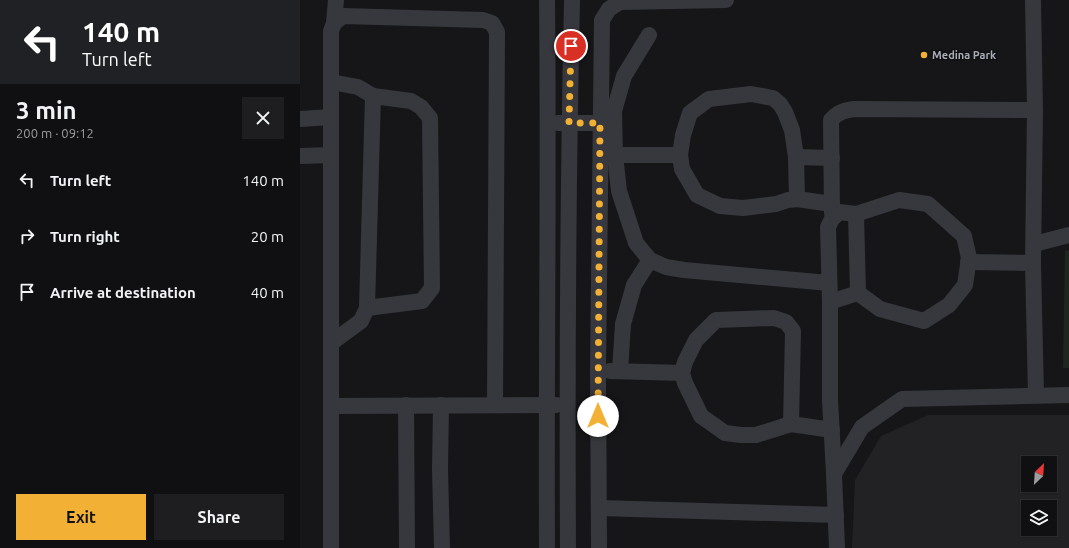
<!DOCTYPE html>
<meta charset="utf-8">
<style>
:root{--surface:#101012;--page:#1e1e20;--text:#f1f3f6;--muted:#9c9d9f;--line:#303032;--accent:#f2b134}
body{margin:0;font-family:Ubuntu,sans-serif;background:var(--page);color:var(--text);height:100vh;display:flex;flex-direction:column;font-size:15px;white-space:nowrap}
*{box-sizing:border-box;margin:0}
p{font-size:13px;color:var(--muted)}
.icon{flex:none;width:22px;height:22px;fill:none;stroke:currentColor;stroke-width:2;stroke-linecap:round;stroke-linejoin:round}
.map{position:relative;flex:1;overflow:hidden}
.sheet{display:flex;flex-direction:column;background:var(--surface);width:300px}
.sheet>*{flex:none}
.banner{background:#202124;color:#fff;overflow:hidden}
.needle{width:26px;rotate:25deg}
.controls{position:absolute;left:721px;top:456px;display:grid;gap:8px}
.controls a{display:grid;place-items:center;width:36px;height:36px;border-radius:0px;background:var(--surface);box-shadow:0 1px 3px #0004,0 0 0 1px var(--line);font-size:20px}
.pin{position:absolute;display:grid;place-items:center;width:34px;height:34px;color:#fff;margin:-17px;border:2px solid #fff;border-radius:50%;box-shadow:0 1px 4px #0007}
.me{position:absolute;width:44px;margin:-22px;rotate:0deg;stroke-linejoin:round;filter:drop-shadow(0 0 3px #0008)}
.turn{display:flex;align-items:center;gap:14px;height:84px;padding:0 16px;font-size:18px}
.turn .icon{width:52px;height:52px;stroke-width:2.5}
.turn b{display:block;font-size:28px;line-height:34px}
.round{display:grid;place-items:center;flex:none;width:42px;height:42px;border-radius:0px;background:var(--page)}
.summary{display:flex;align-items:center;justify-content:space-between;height:68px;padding:0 16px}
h1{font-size:24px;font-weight:700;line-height:30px}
.action{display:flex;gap:8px;margin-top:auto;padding:8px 16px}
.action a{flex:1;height:46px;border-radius:0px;background:var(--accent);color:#111;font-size:16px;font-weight:700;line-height:46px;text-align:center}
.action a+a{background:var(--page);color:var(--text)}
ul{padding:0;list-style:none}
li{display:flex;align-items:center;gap:12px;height:56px;padding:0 16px}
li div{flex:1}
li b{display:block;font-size:15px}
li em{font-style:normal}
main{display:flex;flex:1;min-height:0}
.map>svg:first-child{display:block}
</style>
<main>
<section class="sheet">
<div class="banner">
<div class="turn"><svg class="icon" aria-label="left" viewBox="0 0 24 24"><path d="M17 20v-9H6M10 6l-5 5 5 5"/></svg><div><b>140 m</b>Turn left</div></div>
</div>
<div class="summary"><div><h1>3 min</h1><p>200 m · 09:12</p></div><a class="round"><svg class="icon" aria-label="close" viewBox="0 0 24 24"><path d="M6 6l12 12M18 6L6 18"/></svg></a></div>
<ul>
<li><svg class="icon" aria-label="left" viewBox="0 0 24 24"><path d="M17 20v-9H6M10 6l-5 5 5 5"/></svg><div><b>Turn left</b></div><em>140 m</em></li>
<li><svg class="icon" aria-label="right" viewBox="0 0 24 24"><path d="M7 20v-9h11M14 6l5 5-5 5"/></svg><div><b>Turn right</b></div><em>20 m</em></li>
<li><svg class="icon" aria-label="arrive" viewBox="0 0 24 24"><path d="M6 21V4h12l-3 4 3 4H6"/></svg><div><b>Arrive at destination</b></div><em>40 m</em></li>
</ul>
<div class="action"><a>Exit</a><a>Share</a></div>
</section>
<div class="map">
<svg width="769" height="548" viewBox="0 0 769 548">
<rect width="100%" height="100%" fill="#161618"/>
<!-- built -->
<path fill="#222225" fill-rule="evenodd" d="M628,415H769V548H552L555,480L581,436ZM728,463H750V485H728ZM728,507H750V529H728Z"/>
<!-- grass -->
<polygon fill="#1e261f" points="765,250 769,251 769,368 763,368"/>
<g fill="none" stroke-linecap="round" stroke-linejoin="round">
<!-- minor -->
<g stroke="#37383d" stroke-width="16">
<path d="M247,0C249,183 246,365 247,548"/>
<polyline points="733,0 735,110 733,263"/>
<polyline points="34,23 36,0"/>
<polyline points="349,35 324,76 314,111 315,155 319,191 336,243 350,260 366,267 384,270 529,283"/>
<polyline points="0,119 31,117"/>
<polyline points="258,123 300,123"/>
<polyline points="306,155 380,155"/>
<polyline points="0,156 31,155"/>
<polyline points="496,157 497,199"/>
<polyline points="532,158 496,157 492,130 485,112 480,104 473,98 451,94 409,99 390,113 383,135 380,155 382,169 397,195 420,206 443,208 476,204 488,200 497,199 532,204"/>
<path d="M532,213L531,120C538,112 545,110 555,109L735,110"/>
<polyline points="556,214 558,293"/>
<polyline points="734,244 769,235"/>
<polyline points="668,262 733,263 736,395"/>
<polyline points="530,302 558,293"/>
<polyline points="67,308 122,301 132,288 130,118 121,107 111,101 73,96"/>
<polyline points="31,343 61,321 67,308 73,96 58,87 31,82"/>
<polyline points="310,371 382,373"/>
<polyline points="320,371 323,324 334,285 350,260"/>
<polyline points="106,405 107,548"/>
<polyline points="141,405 140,469 142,548"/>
<polyline points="31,406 256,405"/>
<polyline points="491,424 493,331 486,322 474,318 416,320 396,340 385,362 382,373 385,383 401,416 425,433 441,435 456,435 491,424 532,430"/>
<polyline points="534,474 530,400 530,302 528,227 532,219 539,212 556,214 599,200 628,204 664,236 669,258 665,285 649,305 624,321 580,309 558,293"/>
<polyline points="299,508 536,515"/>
<polyline points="31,548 31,31 34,23 43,16 183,20 192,23 197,32 195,405"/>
<path d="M268,548C267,365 268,183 272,0"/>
<polyline points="299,548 298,370 302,20 309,9 320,2 426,0"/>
<polyline points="537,548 534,474 562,427 602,399 769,395"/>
</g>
</g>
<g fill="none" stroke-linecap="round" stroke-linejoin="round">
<!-- route -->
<polyline stroke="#f2b134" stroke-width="7" stroke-dasharray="0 12.6" points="271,46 269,123 300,123 298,416"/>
</g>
<!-- markers -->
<circle fill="#f2b134" stroke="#111113" stroke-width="1.5" cx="624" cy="55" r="4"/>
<g text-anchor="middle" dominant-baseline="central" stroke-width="3" stroke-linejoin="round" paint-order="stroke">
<!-- poi labels -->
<g font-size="11" font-weight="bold" fill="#a8adb8" stroke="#111113" text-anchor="start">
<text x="632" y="55">Medina Park</text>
</g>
</g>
</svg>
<div class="controls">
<a><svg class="needle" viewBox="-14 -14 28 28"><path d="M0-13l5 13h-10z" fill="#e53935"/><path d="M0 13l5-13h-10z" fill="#9c9d9f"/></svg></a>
<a><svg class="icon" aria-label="layers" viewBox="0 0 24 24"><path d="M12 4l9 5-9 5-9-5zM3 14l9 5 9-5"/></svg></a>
</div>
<div class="pin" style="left:271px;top:46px;background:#d93025"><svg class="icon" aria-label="arrive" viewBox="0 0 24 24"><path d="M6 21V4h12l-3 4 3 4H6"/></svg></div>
<svg class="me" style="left:298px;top:416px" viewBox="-20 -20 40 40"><circle r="19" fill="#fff"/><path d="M0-13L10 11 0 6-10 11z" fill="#f2b134"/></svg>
</div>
</main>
